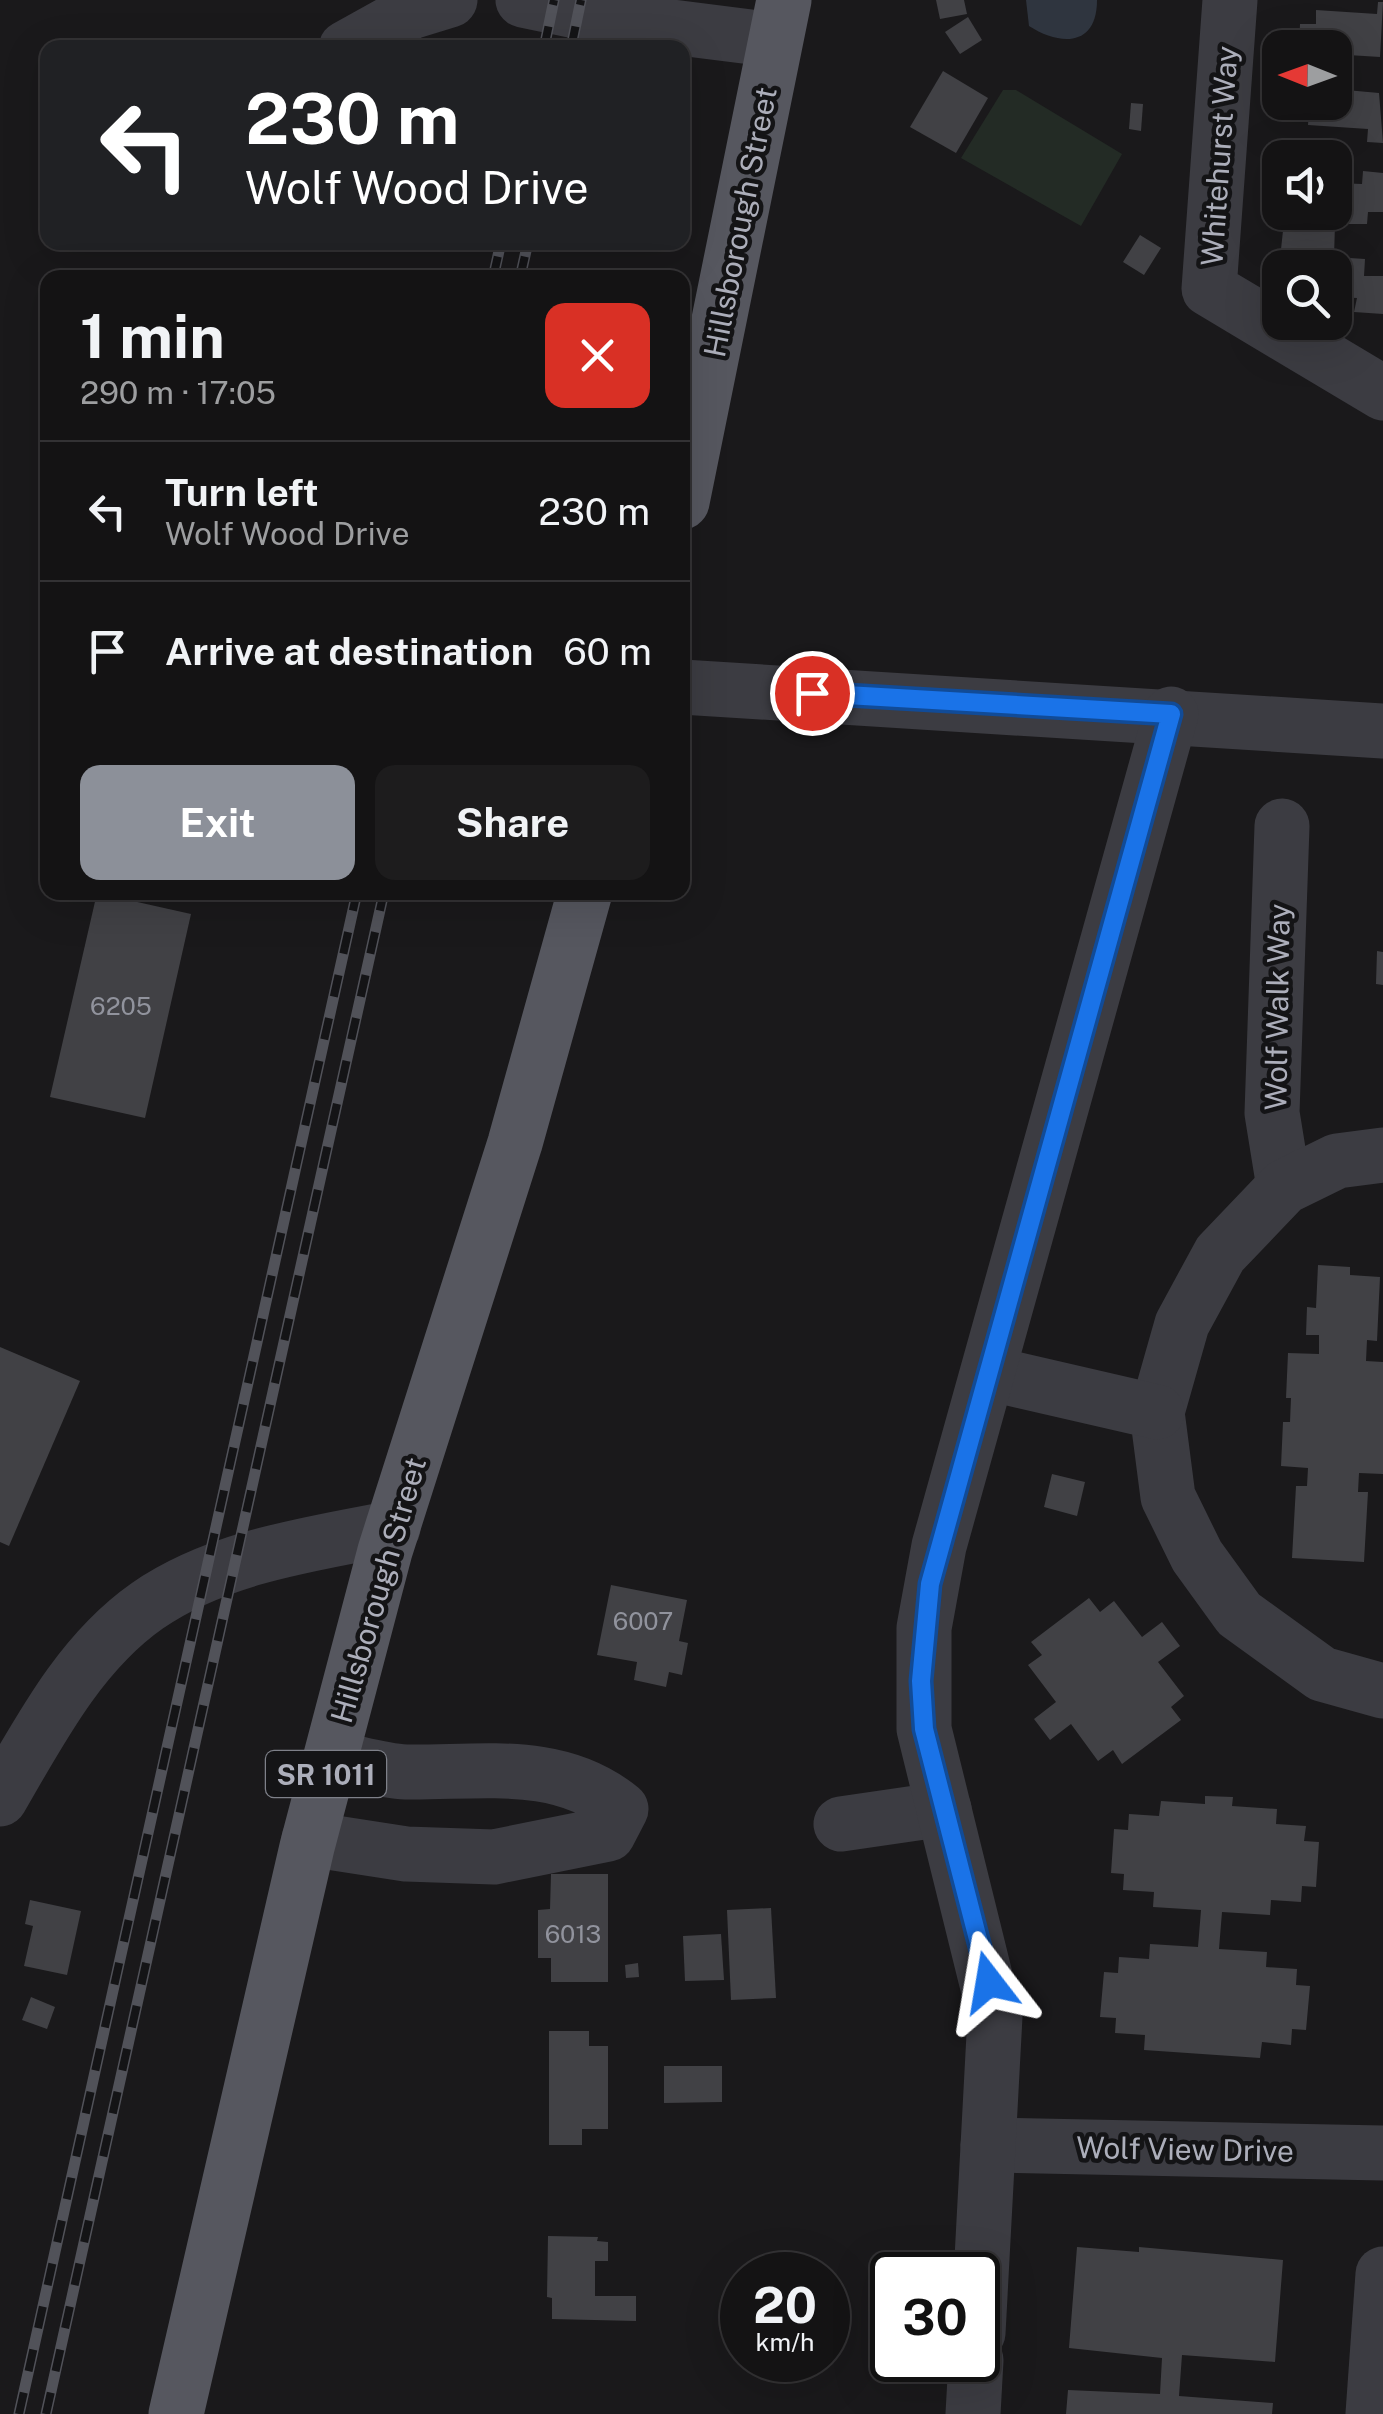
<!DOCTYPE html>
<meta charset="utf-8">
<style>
:root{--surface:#141314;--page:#1d1c1d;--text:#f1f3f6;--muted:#9d9ea0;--line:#333234;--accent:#8c9099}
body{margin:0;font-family:"Public Sans",sans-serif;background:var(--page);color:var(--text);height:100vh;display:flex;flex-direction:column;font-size:38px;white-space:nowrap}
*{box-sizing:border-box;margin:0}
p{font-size:32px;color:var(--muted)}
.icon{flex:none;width:55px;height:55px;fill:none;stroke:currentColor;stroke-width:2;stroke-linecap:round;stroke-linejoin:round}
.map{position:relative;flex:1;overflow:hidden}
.drawer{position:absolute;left:40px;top:270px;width:650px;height:630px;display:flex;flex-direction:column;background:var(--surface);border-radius:20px;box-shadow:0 10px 40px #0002,0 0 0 2px var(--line)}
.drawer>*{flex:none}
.hud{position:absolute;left:40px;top:40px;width:650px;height:210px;border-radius:20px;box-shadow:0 10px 40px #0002,0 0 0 2px var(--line);background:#202124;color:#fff;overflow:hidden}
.needle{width:65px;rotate:271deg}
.buttons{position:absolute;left:1262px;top:30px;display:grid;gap:20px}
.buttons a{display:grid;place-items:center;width:90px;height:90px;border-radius:20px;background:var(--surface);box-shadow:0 10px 40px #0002,0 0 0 2px var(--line);font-size:50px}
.speed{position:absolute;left:720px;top:2252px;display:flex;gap:20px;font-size:50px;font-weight:700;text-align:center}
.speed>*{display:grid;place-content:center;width:130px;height:130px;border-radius:50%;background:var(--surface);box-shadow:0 10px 40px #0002,0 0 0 2px var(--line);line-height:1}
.speed small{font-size:25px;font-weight:400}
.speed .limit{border:5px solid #111;border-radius:15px;background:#fff;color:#111}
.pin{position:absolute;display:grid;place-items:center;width:85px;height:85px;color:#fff;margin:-42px;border:5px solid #fff;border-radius:50%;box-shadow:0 2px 10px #0007}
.me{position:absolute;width:110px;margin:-55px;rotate:346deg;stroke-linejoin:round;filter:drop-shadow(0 0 8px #0008)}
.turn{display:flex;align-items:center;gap:35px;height:210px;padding:0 40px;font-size:45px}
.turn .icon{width:130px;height:130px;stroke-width:2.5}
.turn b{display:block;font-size:70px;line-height:85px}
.round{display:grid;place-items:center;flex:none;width:105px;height:105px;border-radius:20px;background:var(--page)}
.overview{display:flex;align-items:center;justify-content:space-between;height:170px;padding:0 40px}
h1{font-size:60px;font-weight:700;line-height:75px}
.button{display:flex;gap:20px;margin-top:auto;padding:20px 40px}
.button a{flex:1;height:115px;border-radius:20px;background:var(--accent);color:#fff;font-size:40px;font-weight:700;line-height:115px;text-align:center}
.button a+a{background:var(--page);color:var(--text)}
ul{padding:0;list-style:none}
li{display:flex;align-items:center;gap:30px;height:140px;padding:0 40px;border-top:2px solid var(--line)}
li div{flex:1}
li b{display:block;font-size:38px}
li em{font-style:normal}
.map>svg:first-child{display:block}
</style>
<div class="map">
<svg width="1383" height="2414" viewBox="0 0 1383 2414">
<rect width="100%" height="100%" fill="#1a191b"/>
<!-- green -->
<polygon fill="#232b25" points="1003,90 1016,90 1122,154 1081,226 961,158"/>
<!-- water -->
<path fill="#2f353f" d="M1026,0H1097C1097,47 1060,46 1029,26Z"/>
<!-- building -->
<g fill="#414145">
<polygon points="936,0 964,0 967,14 940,19"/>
<polygon points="1378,2 1383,2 1380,57 1348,55 1346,90 1379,93 1383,143 1367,142 1368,129 1308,125 1309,111 1294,110 1295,102 1335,102 1335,48 1299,48 1300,24 1316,24 1316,10 1377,14"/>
<polygon points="968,17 982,40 960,54 945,32"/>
<polygon points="943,71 988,98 956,153 910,127"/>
<polygon points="1131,103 1143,104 1141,131 1129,129"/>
<polygon points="1363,171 1383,173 1383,212 1368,212 1367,224 1335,224 1334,257 1365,259 1364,276 1383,276 1383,314 1354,312 1357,298 1335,297 1335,268 1279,268 1285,212 1335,212 1335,183 1362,184"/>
<polygon points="1140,235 1161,248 1144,275 1123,262"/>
<polygon points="97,893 191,914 145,1118 50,1097"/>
<polygon points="1377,951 1383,952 1383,985 1376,984"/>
<polygon points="1318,1265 1350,1267 1350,1275 1380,1277 1377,1341 1367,1340 1366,1361 1383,1362 1383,1474 1359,1473 1358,1492 1368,1492 1364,1562 1292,1558 1296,1486 1307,1486 1308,1468 1281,1466 1283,1422 1290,1422 1291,1398 1286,1398 1288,1353 1319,1354 1319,1335 1306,1335 1307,1307 1316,1308"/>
<polygon points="0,1347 80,1381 9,1546 0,1542"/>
<polygon points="1052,1474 1085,1482 1077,1516 1044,1507"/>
<polygon points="611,1585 687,1600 679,1641 688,1643 682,1675 669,1672 666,1687 634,1680 637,1662 597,1655"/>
<polygon points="1089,1598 1100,1612 1114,1601 1142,1637 1162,1622 1180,1646 1158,1662 1184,1696 1171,1707 1181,1720 1122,1764 1113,1750 1098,1761 1071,1724 1050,1740 1034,1719 1056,1702 1028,1665 1042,1655 1031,1642"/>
<polygon points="1205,1796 1233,1797 1232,1806 1277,1809 1276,1824 1306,1826 1304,1841 1319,1842 1316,1887 1302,1886 1301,1902 1271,1900 1270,1915 1222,1912 1219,1949 1267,1952 1266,1967 1297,1969 1296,1985 1310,1986 1306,2030 1292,2029 1291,2045 1262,2042 1260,2058 1144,2050 1145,2035 1115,2033 1116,2018 1100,2017 1104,1972 1118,1973 1119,1957 1149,1959 1150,1944 1198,1947 1201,1910 1153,1907 1154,1892 1123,1890 1124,1874 1111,1873 1114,1829 1128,1830 1129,1814 1159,1816 1161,1801 1205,1804"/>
<polygon points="551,1874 608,1874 608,1982 551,1982 551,1958 538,1958 538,1910 550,1909"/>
<polygon points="30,1900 81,1911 67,1975 24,1966 33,1926 25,1924"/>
<polygon points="771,1908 776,1998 731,2000 727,1910"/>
<polygon points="721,1934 724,1980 685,1981 683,1936"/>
<polygon points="638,1963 639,1977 626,1978 625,1965"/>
<polygon points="31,1997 55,2007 47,2029 22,2020"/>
<polygon points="549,2031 589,2031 589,2046 608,2046 608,2129 582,2129 582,2145 549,2145"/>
<polygon points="664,2066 722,2066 722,2102 664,2103"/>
<polygon points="548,2236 598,2237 597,2241 608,2242 608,2261 595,2261 595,2296 636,2296 636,2321 552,2319 552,2298 547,2297"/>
<polygon points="1077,2247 1139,2252 1139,2247 1283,2260 1275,2362 1182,2355 1179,2396 1273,2403 1272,2414 1066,2414 1068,2390 1160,2394 1162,2358 1069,2348"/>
</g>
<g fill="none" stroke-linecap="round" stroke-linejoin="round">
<!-- minor -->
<g stroke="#3c3c42" stroke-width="55">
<polyline points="523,0 624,21 775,40"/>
<polyline points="1230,0 1209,289 1383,393"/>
<polyline points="346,48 411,12 450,0"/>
<polyline points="682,687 1383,731"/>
<polyline points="1282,826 1272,1113 1284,1187"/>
<polyline points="1383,1155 1337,1161 1284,1187 1220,1254 1182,1324 1157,1412 1168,1497 1197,1556 1239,1614 1322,1674 1383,1691"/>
<polyline points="988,1373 1157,1412"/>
<path d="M0,1799C40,1730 80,1653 147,1606C217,1557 311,1544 393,1528"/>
<polyline points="841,1824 944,1809"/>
<path d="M309,1839L406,1854L494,1857L608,1834L621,1809C559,1758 481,1773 406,1772C382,1771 355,1762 331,1758"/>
<polyline points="988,2145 1383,2153"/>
<polyline points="978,2333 995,2016 924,1729 924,1628 939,1546 1171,714"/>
<polyline points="973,2414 976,2360"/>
<polyline points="1373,2414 1383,2274"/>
</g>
<!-- major -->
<g stroke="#56575f" stroke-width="55">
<polyline points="682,502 784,0"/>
<polyline points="176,2414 307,1847 385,1551 515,1143 585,892"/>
</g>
<!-- rail casing -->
<g stroke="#515259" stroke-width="11">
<g id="rail">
<polyline points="544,48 554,0"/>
<polyline points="571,48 581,0"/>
<polyline points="493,278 501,242"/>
<polyline points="520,278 528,242"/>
<polyline points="19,2414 357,892"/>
<polyline points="46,2414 384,892"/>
</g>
</g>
<!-- rail -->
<use href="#rail" stroke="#141416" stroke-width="8" stroke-dasharray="22" stroke-linecap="butt"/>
</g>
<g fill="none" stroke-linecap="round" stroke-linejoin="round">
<!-- route casing -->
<g stroke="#114b97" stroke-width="25">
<polyline id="route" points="812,693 1171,714 930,1584 921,1681 924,1729 989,1982"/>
</g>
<!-- route -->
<use href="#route" stroke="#1a73e8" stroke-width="18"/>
</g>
<g text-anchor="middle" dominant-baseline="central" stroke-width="9" stroke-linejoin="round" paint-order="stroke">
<!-- number labels -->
<g font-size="25" fill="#91939d">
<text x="121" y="1006">6205</text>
<text x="643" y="1621">6007</text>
<text x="573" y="1934">6013</text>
</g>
<!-- shield labels -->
<rect fill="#141416" stroke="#7e8089" stroke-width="2.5" x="266" y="1751" width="120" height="46" rx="8"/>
<g font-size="28" font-weight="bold" fill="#acaeba">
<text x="326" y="1774">SR 1011</text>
</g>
<!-- street labels -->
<g font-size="30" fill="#acaeba" stroke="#141416">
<text transform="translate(1219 156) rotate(-86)">Whitehurst Way</text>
<text transform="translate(740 222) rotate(-79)">Hillsborough Street</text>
<text transform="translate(1277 1007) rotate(-89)">Wolf Walk Way</text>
<text transform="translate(378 1590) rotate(-74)">Hillsborough Street</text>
<text transform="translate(1185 2149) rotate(1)">Wolf View Drive</text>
</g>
</g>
</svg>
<div class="buttons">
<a><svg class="needle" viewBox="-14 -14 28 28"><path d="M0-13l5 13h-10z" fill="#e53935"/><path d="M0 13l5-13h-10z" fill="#9d9ea0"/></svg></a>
<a><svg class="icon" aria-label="sound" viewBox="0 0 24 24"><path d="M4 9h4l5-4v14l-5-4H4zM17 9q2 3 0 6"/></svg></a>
<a><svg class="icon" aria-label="search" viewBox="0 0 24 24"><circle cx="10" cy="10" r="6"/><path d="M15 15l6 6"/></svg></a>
</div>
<div class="speed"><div>20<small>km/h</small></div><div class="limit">30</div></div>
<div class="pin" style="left:812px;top:693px;background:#d93025"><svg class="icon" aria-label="arrive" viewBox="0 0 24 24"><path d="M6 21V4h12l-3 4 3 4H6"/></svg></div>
<svg class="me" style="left:989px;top:1982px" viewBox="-20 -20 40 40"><path d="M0-17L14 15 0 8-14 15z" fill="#1a73e8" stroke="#fff" stroke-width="4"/></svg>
<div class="hud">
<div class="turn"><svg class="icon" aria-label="left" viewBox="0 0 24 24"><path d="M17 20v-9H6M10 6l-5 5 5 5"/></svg><div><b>230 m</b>Wolf Wood Drive</div></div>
</div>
<section class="drawer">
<div class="overview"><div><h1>1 min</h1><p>290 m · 17:05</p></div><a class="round" style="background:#d93025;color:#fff"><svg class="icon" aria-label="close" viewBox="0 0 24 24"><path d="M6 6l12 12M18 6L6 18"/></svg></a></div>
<ul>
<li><svg class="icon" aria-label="left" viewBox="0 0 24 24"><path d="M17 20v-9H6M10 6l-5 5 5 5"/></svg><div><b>Turn left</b><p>Wolf Wood Drive</p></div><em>230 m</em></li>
<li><svg class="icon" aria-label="arrive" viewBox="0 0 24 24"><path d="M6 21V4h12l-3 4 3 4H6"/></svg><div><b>Arrive at destination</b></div><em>60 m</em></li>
</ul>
<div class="button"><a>Exit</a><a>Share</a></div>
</section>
</div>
